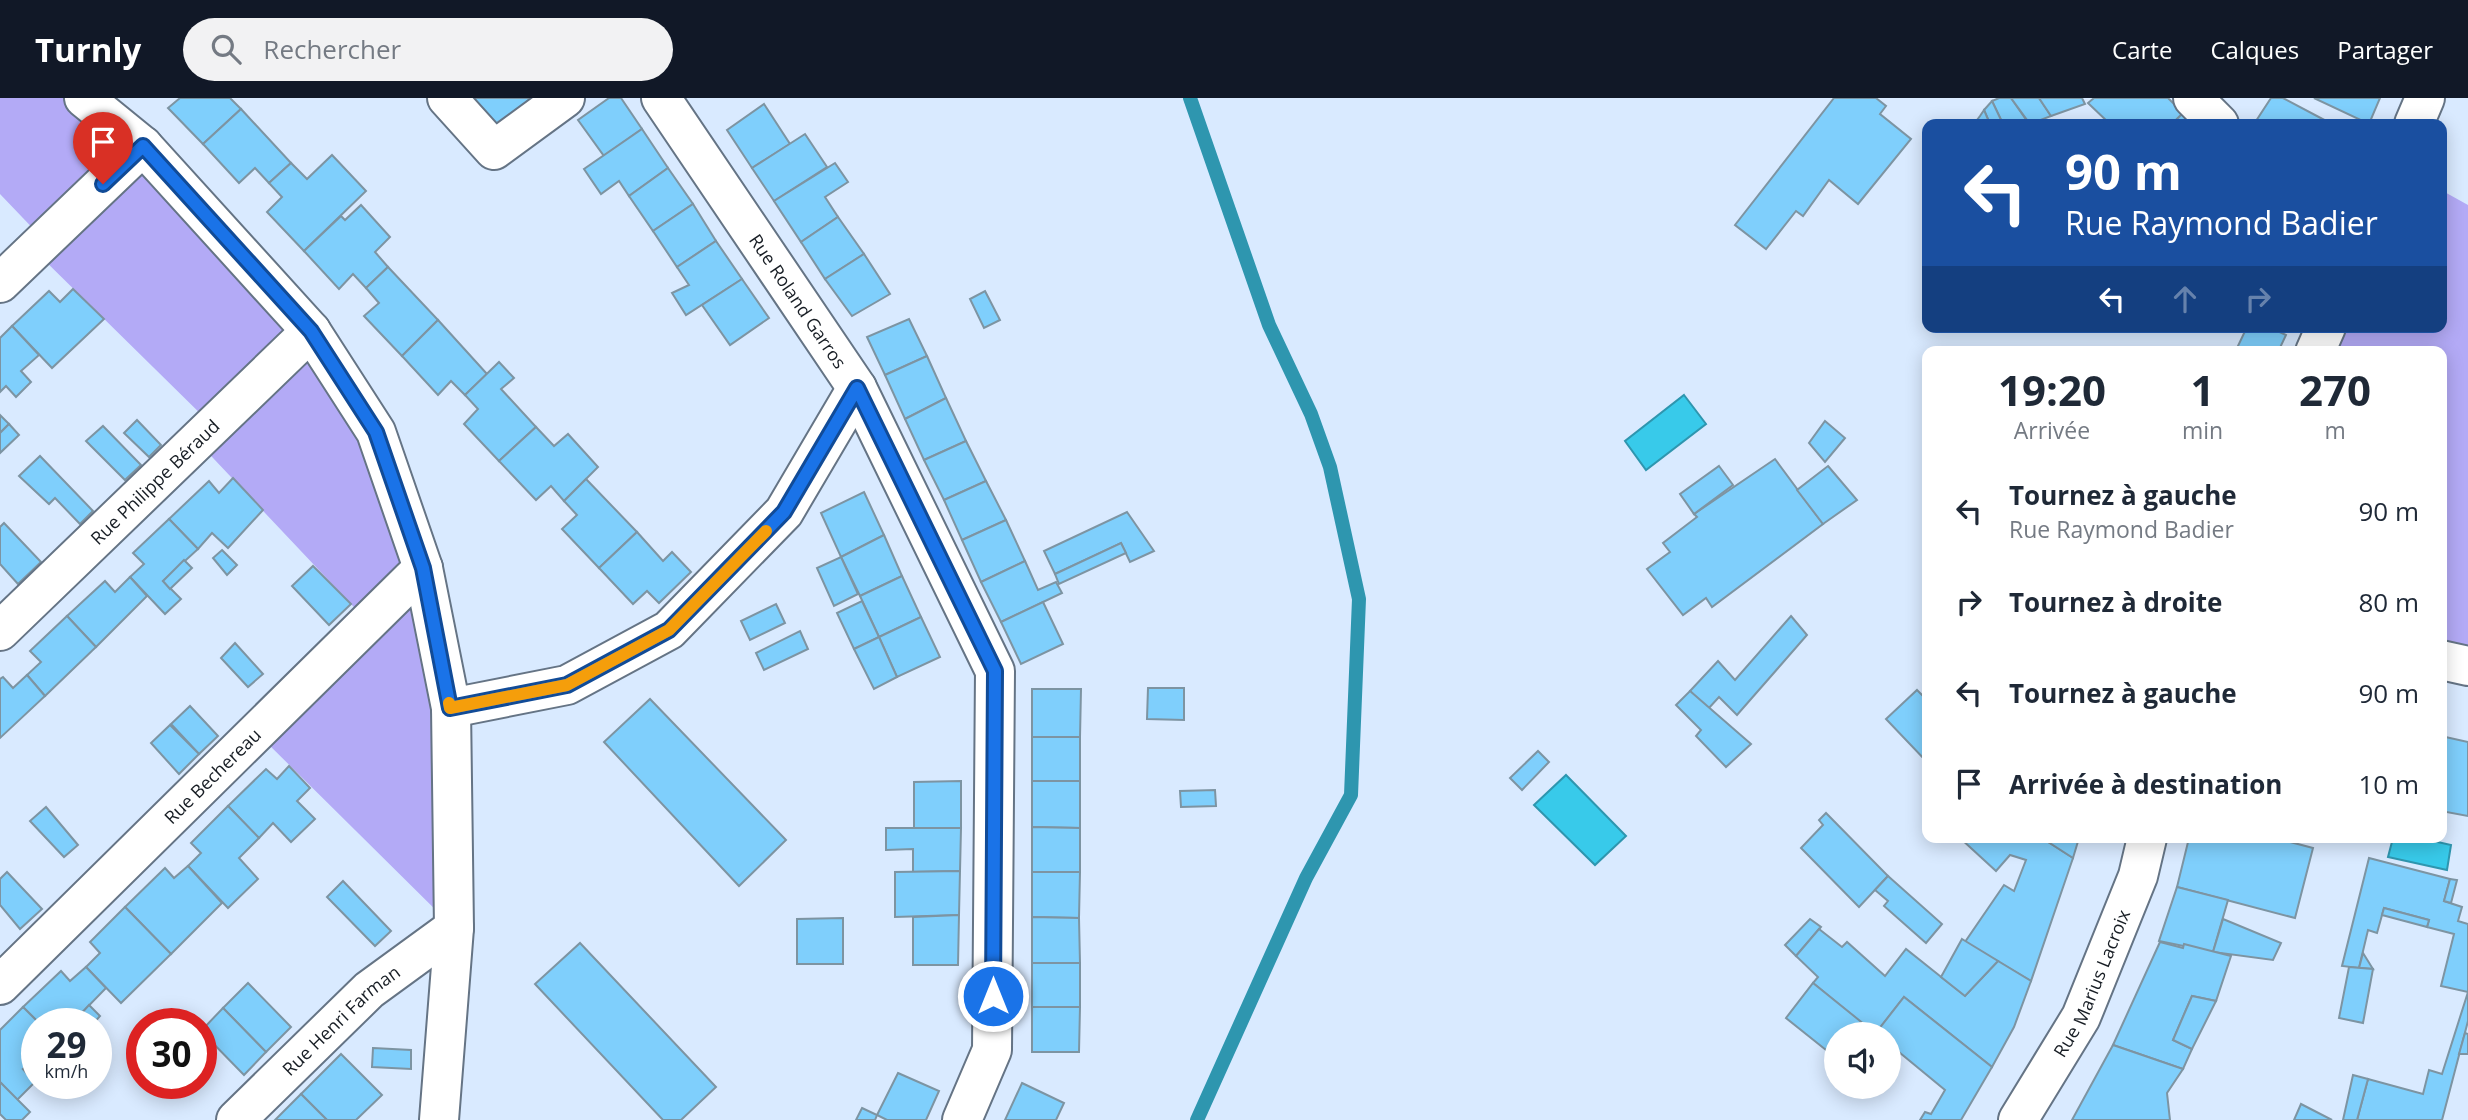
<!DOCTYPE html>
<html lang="fr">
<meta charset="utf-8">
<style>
:root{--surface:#fff;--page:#f2f2f3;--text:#1f2937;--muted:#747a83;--accent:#111827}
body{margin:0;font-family:"Open Sans",sans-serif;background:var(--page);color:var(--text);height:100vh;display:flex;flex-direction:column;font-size:26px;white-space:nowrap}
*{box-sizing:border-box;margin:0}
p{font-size:23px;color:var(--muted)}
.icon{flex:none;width:38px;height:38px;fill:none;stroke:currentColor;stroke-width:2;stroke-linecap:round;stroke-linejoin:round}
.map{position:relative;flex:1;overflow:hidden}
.side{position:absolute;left:1922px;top:248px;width:525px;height:497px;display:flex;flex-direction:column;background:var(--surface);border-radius:14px;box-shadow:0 4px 18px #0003}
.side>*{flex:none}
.banner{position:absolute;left:1922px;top:21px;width:525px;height:214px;border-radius:14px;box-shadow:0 4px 18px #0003;background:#1a4fa0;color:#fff;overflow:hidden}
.controls{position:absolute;left:1824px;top:924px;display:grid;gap:14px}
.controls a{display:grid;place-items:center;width:77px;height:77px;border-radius:50%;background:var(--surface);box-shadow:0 4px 18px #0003;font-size:35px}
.speed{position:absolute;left:21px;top:910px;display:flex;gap:14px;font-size:35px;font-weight:700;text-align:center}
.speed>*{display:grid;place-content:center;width:91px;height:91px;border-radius:50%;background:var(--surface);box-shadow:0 4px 18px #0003;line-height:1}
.speed small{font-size:18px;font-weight:400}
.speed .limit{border:10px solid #d22;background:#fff;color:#111}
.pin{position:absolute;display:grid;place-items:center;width:60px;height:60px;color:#fff;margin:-72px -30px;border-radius:50% 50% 50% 0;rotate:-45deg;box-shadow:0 0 7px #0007}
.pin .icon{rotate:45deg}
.me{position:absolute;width:77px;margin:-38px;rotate:0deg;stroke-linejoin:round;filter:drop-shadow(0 0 5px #0008)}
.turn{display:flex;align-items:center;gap:24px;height:147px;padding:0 28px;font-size:32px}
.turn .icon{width:91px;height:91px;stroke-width:2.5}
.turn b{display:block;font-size:49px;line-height:60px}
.lanes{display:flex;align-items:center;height:66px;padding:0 28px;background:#0003;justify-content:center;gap:35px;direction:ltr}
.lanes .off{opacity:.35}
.eta{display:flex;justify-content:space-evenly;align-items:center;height:119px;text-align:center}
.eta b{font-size:42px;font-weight:700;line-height:49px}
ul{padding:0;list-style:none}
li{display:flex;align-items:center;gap:21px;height:91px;padding:0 28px}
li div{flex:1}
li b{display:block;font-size:26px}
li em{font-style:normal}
header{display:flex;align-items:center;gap:42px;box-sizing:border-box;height:98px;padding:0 35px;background:var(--accent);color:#fff}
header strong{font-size:33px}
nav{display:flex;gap:38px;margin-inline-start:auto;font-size:24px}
.search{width:490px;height:63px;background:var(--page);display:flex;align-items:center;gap:18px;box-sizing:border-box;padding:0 24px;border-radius:38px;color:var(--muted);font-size:26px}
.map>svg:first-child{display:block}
</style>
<header>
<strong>Turnly</strong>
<div class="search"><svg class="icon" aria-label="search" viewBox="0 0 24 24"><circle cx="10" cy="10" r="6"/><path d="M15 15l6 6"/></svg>Rechercher</div>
<nav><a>Carte</a><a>Calques</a><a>Partager</a></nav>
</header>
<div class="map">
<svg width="2468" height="1022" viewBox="0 0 2468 1022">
<rect width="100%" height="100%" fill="#d9eaff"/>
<!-- green -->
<g fill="#b3aaf6">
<polygon points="0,0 84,0 311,233 423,470 454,830 256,634 368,524 197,343 213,328 34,152 44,142 0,96"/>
<polygon points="2441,92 2468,107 2468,568 2441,562 2441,254 2315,254 2326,229 2441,229"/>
</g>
<!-- water -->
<g fill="#38caea" stroke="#2e96af" stroke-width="2">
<polygon points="1684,297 1706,326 1646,372 1625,343"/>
<polygon points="1566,677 1626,738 1595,767 1534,707"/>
<polygon points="2393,740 2420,740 2451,747 2447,772 2388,759"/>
</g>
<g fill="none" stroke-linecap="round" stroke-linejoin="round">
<!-- stream -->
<polyline stroke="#2e96af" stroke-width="14" points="1190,0 1269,227 1311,316 1330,369 1359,501 1351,697 1306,780 1197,1022"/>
</g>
<!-- building -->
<g fill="#7fcffc" stroke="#7d94a2" stroke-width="2">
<polygon points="180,0 230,0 241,11 203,46 168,10"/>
<polygon points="472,0 531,0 499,29"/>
<polygon points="609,0 621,0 642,31 604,58 578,22"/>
<polygon points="1834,0 1876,0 1886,8 1880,16 1911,41 1858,106 1829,82 1803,118 1796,113 1766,151 1735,127"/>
<polygon points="1999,0 2011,0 2027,23 2003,26 1992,3"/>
<polygon points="2011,0 2039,0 2051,18 2030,26"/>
<polygon points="2039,0 2082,0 2085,6 2051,18"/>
<polygon points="2094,0 2168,0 2183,15 2172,26 2110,26 2088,5"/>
<polygon points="2271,0 2283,0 2332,26 2254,26"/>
<polygon points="2314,0 2380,0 2369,26"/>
<polygon points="1992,3 2003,26 1990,26 1984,12"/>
<polygon points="764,6 790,46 752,70 727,32"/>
<polygon points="241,11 291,65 269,85 255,70 239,85 203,46"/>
<polygon points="1984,12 1990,26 1974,26 1980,18"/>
<polygon points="2183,15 2193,26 2172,26"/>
<polygon points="642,31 668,70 629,98 619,83 601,96 584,71"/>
<polygon points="805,36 827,69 774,103 752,70"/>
<polygon points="332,57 366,93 304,153 267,114 282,99 269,85 291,65 307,81"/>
<polygon points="835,65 848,84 825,99 838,119 801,144 774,103"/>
<polygon points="668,70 693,106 653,133 629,98"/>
<polygon points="693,106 716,143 677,169 653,133"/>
<polygon points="361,107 390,139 375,154 388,169 366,190 353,176 339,191 304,153 341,118 345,122"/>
<polygon points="838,119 864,156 825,181 801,144"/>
<polygon points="716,143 742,181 686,217 672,195 689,187 677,169"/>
<polygon points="864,156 890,196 852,218 825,181"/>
<polygon points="388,169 438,222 402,258 364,218 379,205 366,190"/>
<polygon points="742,181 769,220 730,247 702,207"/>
<polygon points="73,191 104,221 52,270 12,228 49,193 60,204"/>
<polygon points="985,193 1000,222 984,230 970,201"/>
<polygon points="909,221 927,258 885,277 867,239"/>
<polygon points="438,222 487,276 465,297 451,283 438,297 402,258"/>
<polygon points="12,228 39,257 21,273 31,284 16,299 6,288 0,294 0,240"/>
<polygon points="2247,229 2269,229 2286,237 2278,254 2246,254 2237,250"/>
<polygon points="927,258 946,300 905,321 885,277"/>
<polygon points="499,264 514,280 501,291 536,329 499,363 464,326 478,311 465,297"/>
<polygon points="946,300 966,343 924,362 905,321"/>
<polygon points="0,317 9,326 0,335"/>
<polygon points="137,322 161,347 149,359 124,335"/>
<polygon points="1825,323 1845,340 1825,364 1809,345"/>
<polygon points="9,326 19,337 0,355 0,335"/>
<polygon points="103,328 141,367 125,382 86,343"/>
<polygon points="536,329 554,348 568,336 598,369 564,403 551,388 536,402 499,363"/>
<polygon points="966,343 986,383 944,402 924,362"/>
<polygon points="40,358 93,413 80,426 55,400 49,406 19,378"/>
<polygon points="1775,361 1823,426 1712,509 1706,500 1683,517 1647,471 1670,454 1663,445 1697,419 1694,416"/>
<polygon points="1719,368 1733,387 1694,416 1680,396"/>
<polygon points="1828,368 1857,402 1823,426 1797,392"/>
<polygon points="233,380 263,412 228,450 212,435 198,451 169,421 209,383 219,395"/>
<polygon points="586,381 637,434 599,470 562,431 577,417 564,403"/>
<polygon points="986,383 1006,422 962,442 944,402"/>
<polygon points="864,394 884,437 841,459 821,415"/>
<polygon points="1127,414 1154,453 1130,464 1121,445 1055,476 1044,453"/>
<polygon points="169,421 198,451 163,483 181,501 165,516 130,479 144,466 133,455"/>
<polygon points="1006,422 1025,463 981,484 962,442"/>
<polygon points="4,425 41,464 18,486 0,466 0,429"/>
<polygon points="637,434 663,463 672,454 691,474 659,505 647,493 633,506 599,470"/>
<polygon points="884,437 902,478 860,498 841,459"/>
<polygon points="1121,445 1126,455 1059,486 1055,476"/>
<polygon points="222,452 237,467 227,477 213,460"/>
<polygon points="841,459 858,496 834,508 817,470"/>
<polygon points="184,462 192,470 170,491 163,483"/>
<polygon points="1025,463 1038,492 1056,484 1062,495 1001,524 981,484"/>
<polygon points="313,468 351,506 329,527 292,488"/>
<polygon points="902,478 921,519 879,539 860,498"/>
<polygon points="130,479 147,498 96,549 67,518 105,483 115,494"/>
<polygon points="862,503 879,539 854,551 837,515"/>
<polygon points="1043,504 1063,546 1021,566 1001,524"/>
<polygon points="776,506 785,525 750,542 741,523"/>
<polygon points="67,518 96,549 45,598 27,577 41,564 30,553"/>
<polygon points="1791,518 1807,537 1737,617 1719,599 1708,611 1690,593 1718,563 1735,582"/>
<polygon points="921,519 940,559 897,579 879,539"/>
<polygon points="800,533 808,551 764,572 756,555"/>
<polygon points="879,539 897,579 874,591 854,551"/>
<polygon points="235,545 263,576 248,589 221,560"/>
<polygon points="27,577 45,598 0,640 0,581 3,579 13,590"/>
<polygon points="1148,590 1184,590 1184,622 1147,621"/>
<polygon points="1032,591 1081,591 1080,639 1032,639"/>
<polygon points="1917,592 1927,602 1927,664 1886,621"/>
<polygon points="1690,593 1751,646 1726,669 1696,638 1701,632 1676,607"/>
<polygon points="650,601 786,742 739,788 604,644"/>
<polygon points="190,608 218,638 199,656 171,626"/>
<polygon points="170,627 199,656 179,676 151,645"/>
<polygon points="2441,638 2468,644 2468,718 2441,713"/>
<rect x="1032" y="639" width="48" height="44"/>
<polygon points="1538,653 1549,664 1522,692 1510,680"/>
<polygon points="289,668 310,690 297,703 315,721 291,744 273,725 259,740 228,708 266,671 277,681"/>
<polygon points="961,683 961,730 914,730 914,684"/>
<polygon points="1032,683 1080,683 1080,730 1032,729"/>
<polygon points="1215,692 1216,708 1181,709 1180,693"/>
<polygon points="228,708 259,740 239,760 258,781 228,810 188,768 201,755 191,745"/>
<polygon points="46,709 78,747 64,759 30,723"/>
<polygon points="1826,715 1888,778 1859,809 1801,750 1823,727 1819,722"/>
<polygon points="1032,729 1080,730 1080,774 1032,774"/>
<polygon points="886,730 961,730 960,773 913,774 913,751 886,752"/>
<polygon points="1960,740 2042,740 2073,760 2031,883 1965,844 2004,787 2014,793 2026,762 2010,757 1996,773"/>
<polygon points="2042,740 2079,740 2073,760"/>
<polygon points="2189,740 2275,740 2313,750 2295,820 2177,789"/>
<polygon points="2369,760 2450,781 2444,803 2462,809 2458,823 2468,826 2468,894 2441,888 2454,836 2427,829 2429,822 2384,810 2377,835 2368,832 2359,870 2342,868"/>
<polygon points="188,768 222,805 171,856 125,809 165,770 174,780"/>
<polygon points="960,773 959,817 895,819 895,774"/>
<polygon points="7,774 42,811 20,831 0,807 0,781"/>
<polygon points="1032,774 1080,774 1079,820 1032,819"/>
<polygon points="1888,778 1942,826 1926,845 1884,808 1888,803 1875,792"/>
<polygon points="2450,781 2457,782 2451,805 2444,803"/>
<polygon points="343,783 391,833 375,848 327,799"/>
<polygon points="2177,789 2228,802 2213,854 2159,843"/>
<polygon points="125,809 171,856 121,905 86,869 100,855 90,844"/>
<polygon points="2384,810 2429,822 2427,829 2382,817"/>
<polygon points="959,817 958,867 913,867 913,819"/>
<polygon points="1032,819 1079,820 1080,865 1032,865"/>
<polygon points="843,820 843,866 797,866 797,821"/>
<polygon points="1810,821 1821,829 1796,858 1785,847"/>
<polygon points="2223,821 2281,845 2273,862 2213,854"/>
<polygon points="1819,831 1842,849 1847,844 1885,878 1906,851 1965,898 1998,863 2031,883 2014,929 1992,969 1904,899 1875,936 1813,885 1818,879 1796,858"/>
<polygon points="1962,841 1998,863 1965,898 1941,879"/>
<polygon points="2160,844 2183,850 2184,846 2231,858 2216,903 2192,898 2173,942 2192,951 2183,971 2113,947"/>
<polygon points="580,845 716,989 681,1022 663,1022 535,886"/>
<polygon points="2363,855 2373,871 2359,870"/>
<rect x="1032" y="865" width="48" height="44"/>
<polygon points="86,869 106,890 71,926 40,926 23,909 61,873 70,883"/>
<polygon points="2349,869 2373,871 2363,925 2339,920"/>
<polygon points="248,885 291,929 266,954 223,910"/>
<polygon points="1813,885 1875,935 1874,936 1836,936 1836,960 1786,920"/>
<polygon points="2468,894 2468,923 2442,1022 2357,1022 2368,981 2423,996 2429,972 2442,976"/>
<polygon points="2192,898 2216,903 2192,951 2173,942"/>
<polygon points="1904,899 1992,969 1961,1022 1920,1022 1925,1014 1931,1016 1945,992 1888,945 1888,936 1875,936"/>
<polygon points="89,907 100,918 93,926 85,926 79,918"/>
<polygon points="23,909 40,926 37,926 37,958 23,971 35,984 17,1002 0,984 0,932"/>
<polygon points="1032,909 1080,909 1079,954 1032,954"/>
<polygon points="223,910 266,954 244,977 201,933"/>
<polygon points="2465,935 2468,936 2468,956 2459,956"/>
<polygon points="2113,947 2183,971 2167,995 2170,1022 2072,1022"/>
<polygon points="373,950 411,952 411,971 372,969"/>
<polygon points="341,956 382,997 356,1022 327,1022 301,996"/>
<polygon points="37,958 37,985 43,985 39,989 23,971"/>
<polygon points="898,975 939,993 926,1022 887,1022 877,1017"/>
<polygon points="2353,977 2368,981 2357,1022 2343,1022"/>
<polygon points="0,984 30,1014 22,1022 6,1022 0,1016"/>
<polygon points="1022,985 1064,1005 1056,1022 1005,1022"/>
<polygon points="301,996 327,1022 275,1022"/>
<polygon points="2301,1006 2332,1022 2294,1022"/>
<polygon points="862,1010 877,1017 875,1022 856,1022"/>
</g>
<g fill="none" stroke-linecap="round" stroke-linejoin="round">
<!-- minor casing -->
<g stroke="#657485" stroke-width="42">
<g id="minor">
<polyline points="84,0 143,48 311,233 376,334 423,470 451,610 454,830 439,1022"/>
<polyline points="447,0 494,52 565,0"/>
<path id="s1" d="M661,0L857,290L995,573L992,952L962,1022"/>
<polyline points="2193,0 2219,26"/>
<polyline points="0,185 143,48"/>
<path id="s2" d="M0,533L311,233"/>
<polyline points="2441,562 2468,568"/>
<polyline points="451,610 567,587 669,532 784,414 857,290"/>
<path id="s3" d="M0,887L423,470"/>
<path id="s4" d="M236,1022L369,892L454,830"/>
</g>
</g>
<!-- major casing -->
<g stroke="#657485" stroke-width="42">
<g id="major">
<polyline points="2414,26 2425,0"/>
<polyline points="2315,254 2326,229"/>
<path id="s5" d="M2018,1022L2081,919L2138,778L2147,740"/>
</g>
</g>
<!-- minor -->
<use href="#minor" stroke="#fff" stroke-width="38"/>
<!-- major -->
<use href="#major" stroke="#fff" stroke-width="38"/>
</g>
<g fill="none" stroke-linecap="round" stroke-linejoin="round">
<!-- route casing -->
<g stroke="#114b97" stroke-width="18">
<polyline id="route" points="103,86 143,48 311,233 376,334 423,470 450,610 567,587 669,532 784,414 857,290 995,573 993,898"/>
</g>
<!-- route -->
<use href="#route" stroke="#1a73e8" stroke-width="12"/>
<!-- slow -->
<polyline stroke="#f59e0b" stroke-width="12" points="449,605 450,610 567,587 669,532 766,433"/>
</g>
<g text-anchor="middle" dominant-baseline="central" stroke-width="6" stroke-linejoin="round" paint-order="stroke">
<!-- street labels -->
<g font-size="18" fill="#171d24" stroke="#fff">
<text stroke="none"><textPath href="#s1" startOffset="245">Rue Roland Garros</textPath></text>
<text stroke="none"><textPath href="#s2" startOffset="215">Rue Philippe Béraud</textPath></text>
<text stroke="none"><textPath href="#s3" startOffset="298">Rue Bechereau</textPath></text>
<text stroke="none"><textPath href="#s5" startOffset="156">Rue Marius Lacroix</textPath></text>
<text stroke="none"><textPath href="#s4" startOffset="145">Rue Henri Farman</textPath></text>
</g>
</g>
</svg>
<div class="controls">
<a><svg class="icon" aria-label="sound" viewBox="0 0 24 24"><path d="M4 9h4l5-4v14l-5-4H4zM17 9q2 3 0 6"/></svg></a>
</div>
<div class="speed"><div>29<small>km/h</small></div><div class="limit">30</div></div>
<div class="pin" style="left:103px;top:86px;background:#d93025"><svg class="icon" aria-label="arrive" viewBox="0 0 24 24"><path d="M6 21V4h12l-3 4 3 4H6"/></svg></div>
<svg class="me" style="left:993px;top:898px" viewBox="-20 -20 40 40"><circle r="17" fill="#1a73e8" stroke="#fff" stroke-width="3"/><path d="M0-11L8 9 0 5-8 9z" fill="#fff"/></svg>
<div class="banner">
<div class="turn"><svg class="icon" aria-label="left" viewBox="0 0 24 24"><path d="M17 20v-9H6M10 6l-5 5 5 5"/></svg><div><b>90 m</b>Rue Raymond Badier</div></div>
<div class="lanes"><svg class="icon" aria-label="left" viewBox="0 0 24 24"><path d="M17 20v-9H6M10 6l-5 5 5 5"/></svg><svg class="icon off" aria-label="ahead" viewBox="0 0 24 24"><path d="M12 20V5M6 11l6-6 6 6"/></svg><svg class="icon off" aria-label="right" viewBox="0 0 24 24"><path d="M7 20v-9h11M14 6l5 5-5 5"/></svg></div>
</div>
<section class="side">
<div class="eta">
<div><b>19:20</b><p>Arrivée</p></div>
<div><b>1</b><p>min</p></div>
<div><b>270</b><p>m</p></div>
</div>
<ul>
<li><svg class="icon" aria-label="left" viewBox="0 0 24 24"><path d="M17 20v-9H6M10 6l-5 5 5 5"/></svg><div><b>Tournez à gauche</b><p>Rue Raymond Badier</p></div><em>90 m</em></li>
<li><svg class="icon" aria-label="right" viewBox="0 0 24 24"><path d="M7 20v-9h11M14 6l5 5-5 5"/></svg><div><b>Tournez à droite</b></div><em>80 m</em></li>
<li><svg class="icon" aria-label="left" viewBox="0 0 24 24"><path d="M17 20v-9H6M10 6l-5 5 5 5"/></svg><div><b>Tournez à gauche</b></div><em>90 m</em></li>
<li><svg class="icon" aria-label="arrive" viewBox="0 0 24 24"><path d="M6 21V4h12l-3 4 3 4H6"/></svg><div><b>Arrivée à destination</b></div><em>10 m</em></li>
</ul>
</section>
</div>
